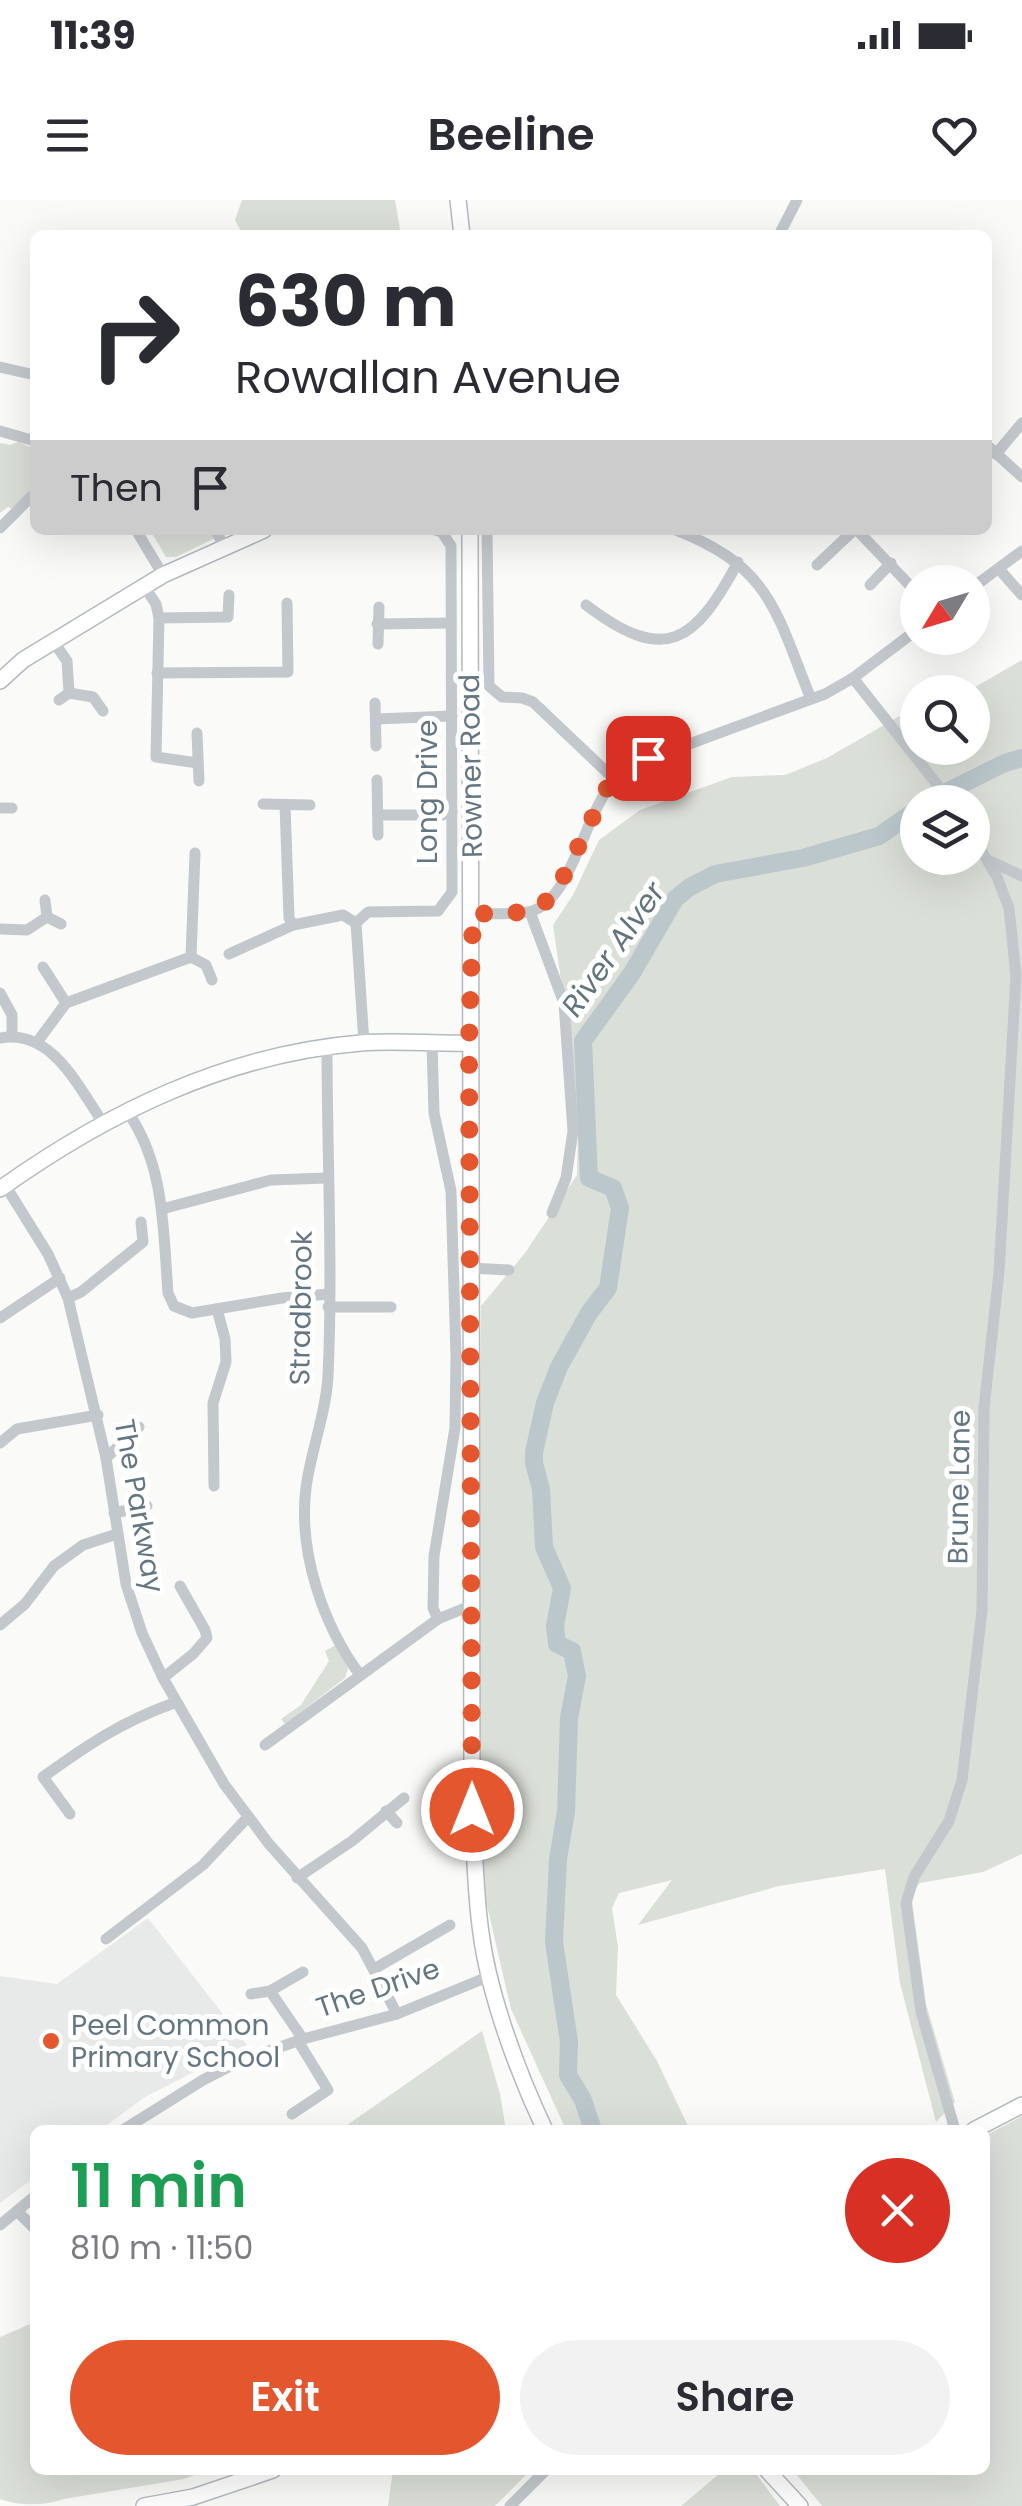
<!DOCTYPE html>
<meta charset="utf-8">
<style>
:root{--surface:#fff;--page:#f2f2f3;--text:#2b2b33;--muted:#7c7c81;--accent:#e4572e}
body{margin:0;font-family:Poppins,sans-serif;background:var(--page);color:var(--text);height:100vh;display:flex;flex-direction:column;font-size:38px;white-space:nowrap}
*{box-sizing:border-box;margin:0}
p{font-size:32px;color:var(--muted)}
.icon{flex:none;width:55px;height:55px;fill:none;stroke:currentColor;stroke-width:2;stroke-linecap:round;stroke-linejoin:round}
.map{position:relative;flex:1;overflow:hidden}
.details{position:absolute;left:30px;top:1925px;width:960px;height:350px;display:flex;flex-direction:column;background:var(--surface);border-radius:15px;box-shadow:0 10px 40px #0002}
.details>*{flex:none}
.banner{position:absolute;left:30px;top:30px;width:962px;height:305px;border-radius:15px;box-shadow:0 10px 40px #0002;background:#fff;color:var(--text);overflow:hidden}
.needle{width:65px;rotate:232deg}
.buttons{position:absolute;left:900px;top:365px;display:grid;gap:20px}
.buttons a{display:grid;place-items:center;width:90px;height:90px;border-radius:50%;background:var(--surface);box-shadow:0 10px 40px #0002;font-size:50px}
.pin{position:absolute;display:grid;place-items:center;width:85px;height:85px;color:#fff;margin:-42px;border-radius:20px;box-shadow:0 5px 15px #0006}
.me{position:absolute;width:110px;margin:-55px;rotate:0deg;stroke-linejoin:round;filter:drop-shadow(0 0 8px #0008)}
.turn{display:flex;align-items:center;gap:35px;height:210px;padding:0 40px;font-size:45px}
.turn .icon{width:130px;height:130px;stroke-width:2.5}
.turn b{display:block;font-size:70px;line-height:85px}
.then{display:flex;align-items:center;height:95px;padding:0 40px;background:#0003;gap:20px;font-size:38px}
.round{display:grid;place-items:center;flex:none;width:105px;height:105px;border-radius:52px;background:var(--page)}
.summary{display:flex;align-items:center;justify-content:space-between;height:170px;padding:0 40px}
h1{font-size:60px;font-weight:600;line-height:75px;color:#1e9e55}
.cta{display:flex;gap:20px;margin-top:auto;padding:20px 40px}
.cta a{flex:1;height:115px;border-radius:60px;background:var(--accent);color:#fff;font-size:40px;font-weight:600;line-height:115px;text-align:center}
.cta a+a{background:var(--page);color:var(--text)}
.status{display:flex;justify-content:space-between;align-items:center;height:70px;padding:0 50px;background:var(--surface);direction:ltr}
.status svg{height:28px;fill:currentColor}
header{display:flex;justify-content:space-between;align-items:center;height:130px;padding:0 40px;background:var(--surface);font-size:45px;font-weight:600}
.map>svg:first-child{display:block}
</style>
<div class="status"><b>11:39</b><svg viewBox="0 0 49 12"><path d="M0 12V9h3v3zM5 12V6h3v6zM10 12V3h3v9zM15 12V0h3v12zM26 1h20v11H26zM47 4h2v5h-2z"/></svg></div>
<header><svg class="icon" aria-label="menu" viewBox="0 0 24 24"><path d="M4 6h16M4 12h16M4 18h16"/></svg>Beeline<svg class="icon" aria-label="heart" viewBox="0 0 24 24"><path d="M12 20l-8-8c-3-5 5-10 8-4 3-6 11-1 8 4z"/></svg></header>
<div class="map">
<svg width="1022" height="2306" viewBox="0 0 1022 2306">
<rect width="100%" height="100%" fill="#fafaf8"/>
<!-- built -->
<polygon fill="#e8e9e9" points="148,1718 247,1845 145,1897 100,1930 35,1930 35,1977 0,2003 0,1776 57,1784"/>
<!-- green -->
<g fill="#dadfd7" fill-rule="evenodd">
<polygon points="242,0 395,0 401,35 243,35 235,20"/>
<polygon points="18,242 35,249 35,286 13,309 8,307 0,313 0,243 10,245"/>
<polygon points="150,330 213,330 213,339 176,357 166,357"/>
<path d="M1022,460V1654L983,1672L920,1683L911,1693L926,1804L955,1902L936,1922L900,1783L885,1669L779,1686L638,1725L672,1680L619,1693L612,1708L618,1747L616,1795L657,1861L690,1930H566L511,1809L476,1658L481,1106L525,1053L577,975L578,930L572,856L553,725L573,695L599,640L640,610L732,577L785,575L827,558L917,506L918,548H972V492H955L975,487ZM918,602H972V658H918Z"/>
<polygon points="336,1445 348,1468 345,1478 285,1524 281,1519 301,1505 329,1461 325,1451"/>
<polygon points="482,1831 500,1894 506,1930 340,1930"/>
<polygon points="1022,1916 1022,2306 822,2306 793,2270 985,2270 985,1936"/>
<path d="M35,2122V2270H208L184,2279L64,2299C44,2306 18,2306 0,2299V2137Z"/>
<polygon points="393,2270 531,2270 495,2306 388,2306"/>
<polygon points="724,2270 753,2270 780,2306 681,2306"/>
</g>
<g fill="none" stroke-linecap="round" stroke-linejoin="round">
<!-- river -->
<g stroke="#bbc7cb" stroke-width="18">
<polyline points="926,602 1005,563 1022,558"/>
<polyline points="593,1930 583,1900 568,1875 569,1842 554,1742 558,1659 566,1612 569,1518 577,1476 572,1451 557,1444 555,1426 562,1388 544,1347 541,1289 534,1263 534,1252 545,1203 559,1167 589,1113 608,1088 620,1008 613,988 589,978 583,841 632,773 675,699 690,687 715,674 803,658 879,636 918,609"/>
</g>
<!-- secondary casing -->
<g stroke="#b3babf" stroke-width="18">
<g id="secondary">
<polyline points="458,0 462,35"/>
<path d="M470,330L472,1610C475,1651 475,1692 481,1733C489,1795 518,1873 545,1930"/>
<polyline points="0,481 23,460 163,375 264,330"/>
<path d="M0,989C108,912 227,854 361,843C396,840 433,844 469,843"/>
<polyline points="974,1930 1022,1905"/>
<polyline points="767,2270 800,2306"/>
<polyline points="144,2306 193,2297 273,2270"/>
</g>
</g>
<!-- street -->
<g stroke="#c3c8cc" stroke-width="11">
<polyline points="779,35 797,0"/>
<polyline points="0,167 35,175"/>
<polyline points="0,231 35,241"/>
<polyline points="988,246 1022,277"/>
<polyline points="996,254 1022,223"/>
<polyline points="0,328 35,293"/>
<polyline points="136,330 163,375"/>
<polyline points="215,330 225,347"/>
<polyline points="487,330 489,486 502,497 522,498 533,502 613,578"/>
<path d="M676,330C771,367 776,412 811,499"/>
<polyline points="857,330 918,394"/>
<polyline points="817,365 854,330"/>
<polyline points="999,369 1022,395"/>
<polyline points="870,385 891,363"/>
<polyline points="144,386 156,404 159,418 156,557 198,563"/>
<polyline points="972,388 1022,351"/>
<path d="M586,405C666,466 695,442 738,362"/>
<polyline points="159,418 228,417 229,395"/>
<polyline points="377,424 451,423"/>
<polyline points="53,441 67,461 69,493"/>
<polyline points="378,444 379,407"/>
<polyline points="157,473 288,472 287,403"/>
<polyline points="853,478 951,602"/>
<polyline points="59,500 69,493 93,497 103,511"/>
<polyline points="375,503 376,546"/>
<polyline points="376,519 452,516"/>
<polyline points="197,533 199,581"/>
<polyline points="377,580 378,635"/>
<polyline points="263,604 310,605"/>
<polyline points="285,605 289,718 293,725"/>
<polyline points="0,608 12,608"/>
<polyline points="378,615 443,615 452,611"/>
<polyline points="990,661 1022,676"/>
<polyline points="45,700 47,717"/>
<polyline points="530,712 564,803 573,931 566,978 552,1013"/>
<path d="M473,714C490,713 511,715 528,712C576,703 584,598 627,567L825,494L853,478L918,429"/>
<polyline points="0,729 27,730 47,717 61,724"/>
<polyline points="229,754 293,725 343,715 356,723"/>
<polyline points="191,757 195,653"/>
<polyline points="43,767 66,803"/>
<polyline points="0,793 12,815 12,836"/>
<path d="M0,838C53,829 78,887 104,924"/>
<polyline points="38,841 66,803 191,757 206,765 212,780"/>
<polyline points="364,843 356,723 368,712 438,711 452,692 451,346 442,332 435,330"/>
<polyline points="432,844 434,913 451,991 456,1156 455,1228 434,1356 433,1408 438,1419"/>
<path d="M327,847C327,956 333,1067 328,1176C326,1214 311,1250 306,1288C298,1352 323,1425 360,1475"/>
<path d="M127,911C165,965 163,1029 168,1093L174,1106L192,1113L282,1098L329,1094"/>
<polyline points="5,985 48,1054 68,1098 106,1258 126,1384 142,1433 163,1478 224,1584 269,1644 362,1748 397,1814"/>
<polyline points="162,1009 271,980 327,978"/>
<polyline points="470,1068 509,1070"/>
<polyline points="68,1098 81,1092 143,1042 141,1022"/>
<polyline points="328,1107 391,1107"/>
<polyline points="0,1118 60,1078"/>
<polyline points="0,1243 17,1229 98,1215"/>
<polyline points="106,1258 139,1227"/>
<polyline points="214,1286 213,1203 226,1162 225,1139 217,1109"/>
<polyline points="114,1313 147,1306"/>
<polyline points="0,1425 25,1404 54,1366 83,1345 117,1334"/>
<polyline points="163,1478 193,1454 207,1438 205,1430 180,1386"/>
<polyline points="265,1545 438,1419 470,1406"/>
<polyline points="386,1611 397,1623"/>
<path d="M70,1614L43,1577C89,1544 121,1522 174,1503"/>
<polyline points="297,1678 352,1641 404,1598"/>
<polyline points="106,1739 203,1665 248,1617"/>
<polyline points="374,1769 450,1725"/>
<polyline points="270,1791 303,1839"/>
<polyline points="251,1794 270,1791 303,1772"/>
<polyline points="292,1914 328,1890 298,1841"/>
<polyline points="123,1930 203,1880 240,1861 303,1839 397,1814 490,1776"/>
<polyline points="955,1930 921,1812 906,1703 914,1677 949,1621 962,1580 982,1411 984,1208 999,1072 1016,776 1009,708 997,677 972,635"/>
<polyline points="17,2011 35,2029"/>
<polyline points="0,2025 35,1996"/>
<polyline points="510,2306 546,2270"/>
</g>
<!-- secondary -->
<use href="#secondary" stroke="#fff" stroke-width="15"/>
</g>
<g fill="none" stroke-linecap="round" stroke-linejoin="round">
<!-- route -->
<polyline stroke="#e4572e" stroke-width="18" stroke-dasharray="0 32.4" points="472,1610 469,843 473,714 530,712 554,696 612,578 648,558"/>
</g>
<!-- markers -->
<circle fill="#e4572e" stroke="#fff" stroke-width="4" cx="51" cy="1841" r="10"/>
<g text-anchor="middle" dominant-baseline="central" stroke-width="10" stroke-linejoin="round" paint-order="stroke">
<!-- street labels -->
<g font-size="28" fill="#657683" stroke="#fff">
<text transform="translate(471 566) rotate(-91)">Rowner Road</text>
<text transform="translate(427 592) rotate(-90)">Long Drive</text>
<text transform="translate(301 1108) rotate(-89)">Stradbrook</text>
<text transform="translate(959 1287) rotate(-89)">Brune Lane</text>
<text transform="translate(139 1306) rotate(80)">The Parkway</text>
<text transform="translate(378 1788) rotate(-19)">The Drive</text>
</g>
<!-- poi labels -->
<g font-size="28" fill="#657683" stroke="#fff" text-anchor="start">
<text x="71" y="1825">Peel Common<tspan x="71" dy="32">Primary School</tspan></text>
</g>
<!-- water labels -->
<g font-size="30" font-style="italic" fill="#60757c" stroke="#fff">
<text transform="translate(613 749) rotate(-55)">River Alver</text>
</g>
</g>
</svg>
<div class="buttons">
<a><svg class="needle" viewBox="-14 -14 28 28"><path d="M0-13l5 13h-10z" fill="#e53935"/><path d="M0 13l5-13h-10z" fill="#7c7c81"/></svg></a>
<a><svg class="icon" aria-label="search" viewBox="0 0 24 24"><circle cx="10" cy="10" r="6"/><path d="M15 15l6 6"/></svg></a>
<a><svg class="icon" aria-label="layers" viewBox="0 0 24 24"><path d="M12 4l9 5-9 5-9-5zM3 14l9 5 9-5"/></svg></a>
</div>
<div class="pin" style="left:648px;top:558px;background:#d93025"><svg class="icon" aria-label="arrive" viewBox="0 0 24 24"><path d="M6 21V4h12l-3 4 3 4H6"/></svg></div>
<svg class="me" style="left:472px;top:1610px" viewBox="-20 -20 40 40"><circle r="17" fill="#e4572e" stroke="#fff" stroke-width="3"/><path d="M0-11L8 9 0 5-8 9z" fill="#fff"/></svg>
<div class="banner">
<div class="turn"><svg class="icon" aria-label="right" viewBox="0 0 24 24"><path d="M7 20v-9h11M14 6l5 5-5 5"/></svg><div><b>630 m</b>Rowallan Avenue</div></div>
<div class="then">Then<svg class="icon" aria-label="arrive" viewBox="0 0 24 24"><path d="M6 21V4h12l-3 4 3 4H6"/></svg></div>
</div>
<section class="details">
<div class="summary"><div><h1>11 min</h1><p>810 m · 11:50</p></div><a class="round" style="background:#d93025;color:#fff"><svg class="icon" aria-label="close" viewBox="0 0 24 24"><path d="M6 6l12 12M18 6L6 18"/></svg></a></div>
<div class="cta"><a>Exit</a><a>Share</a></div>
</section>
</div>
